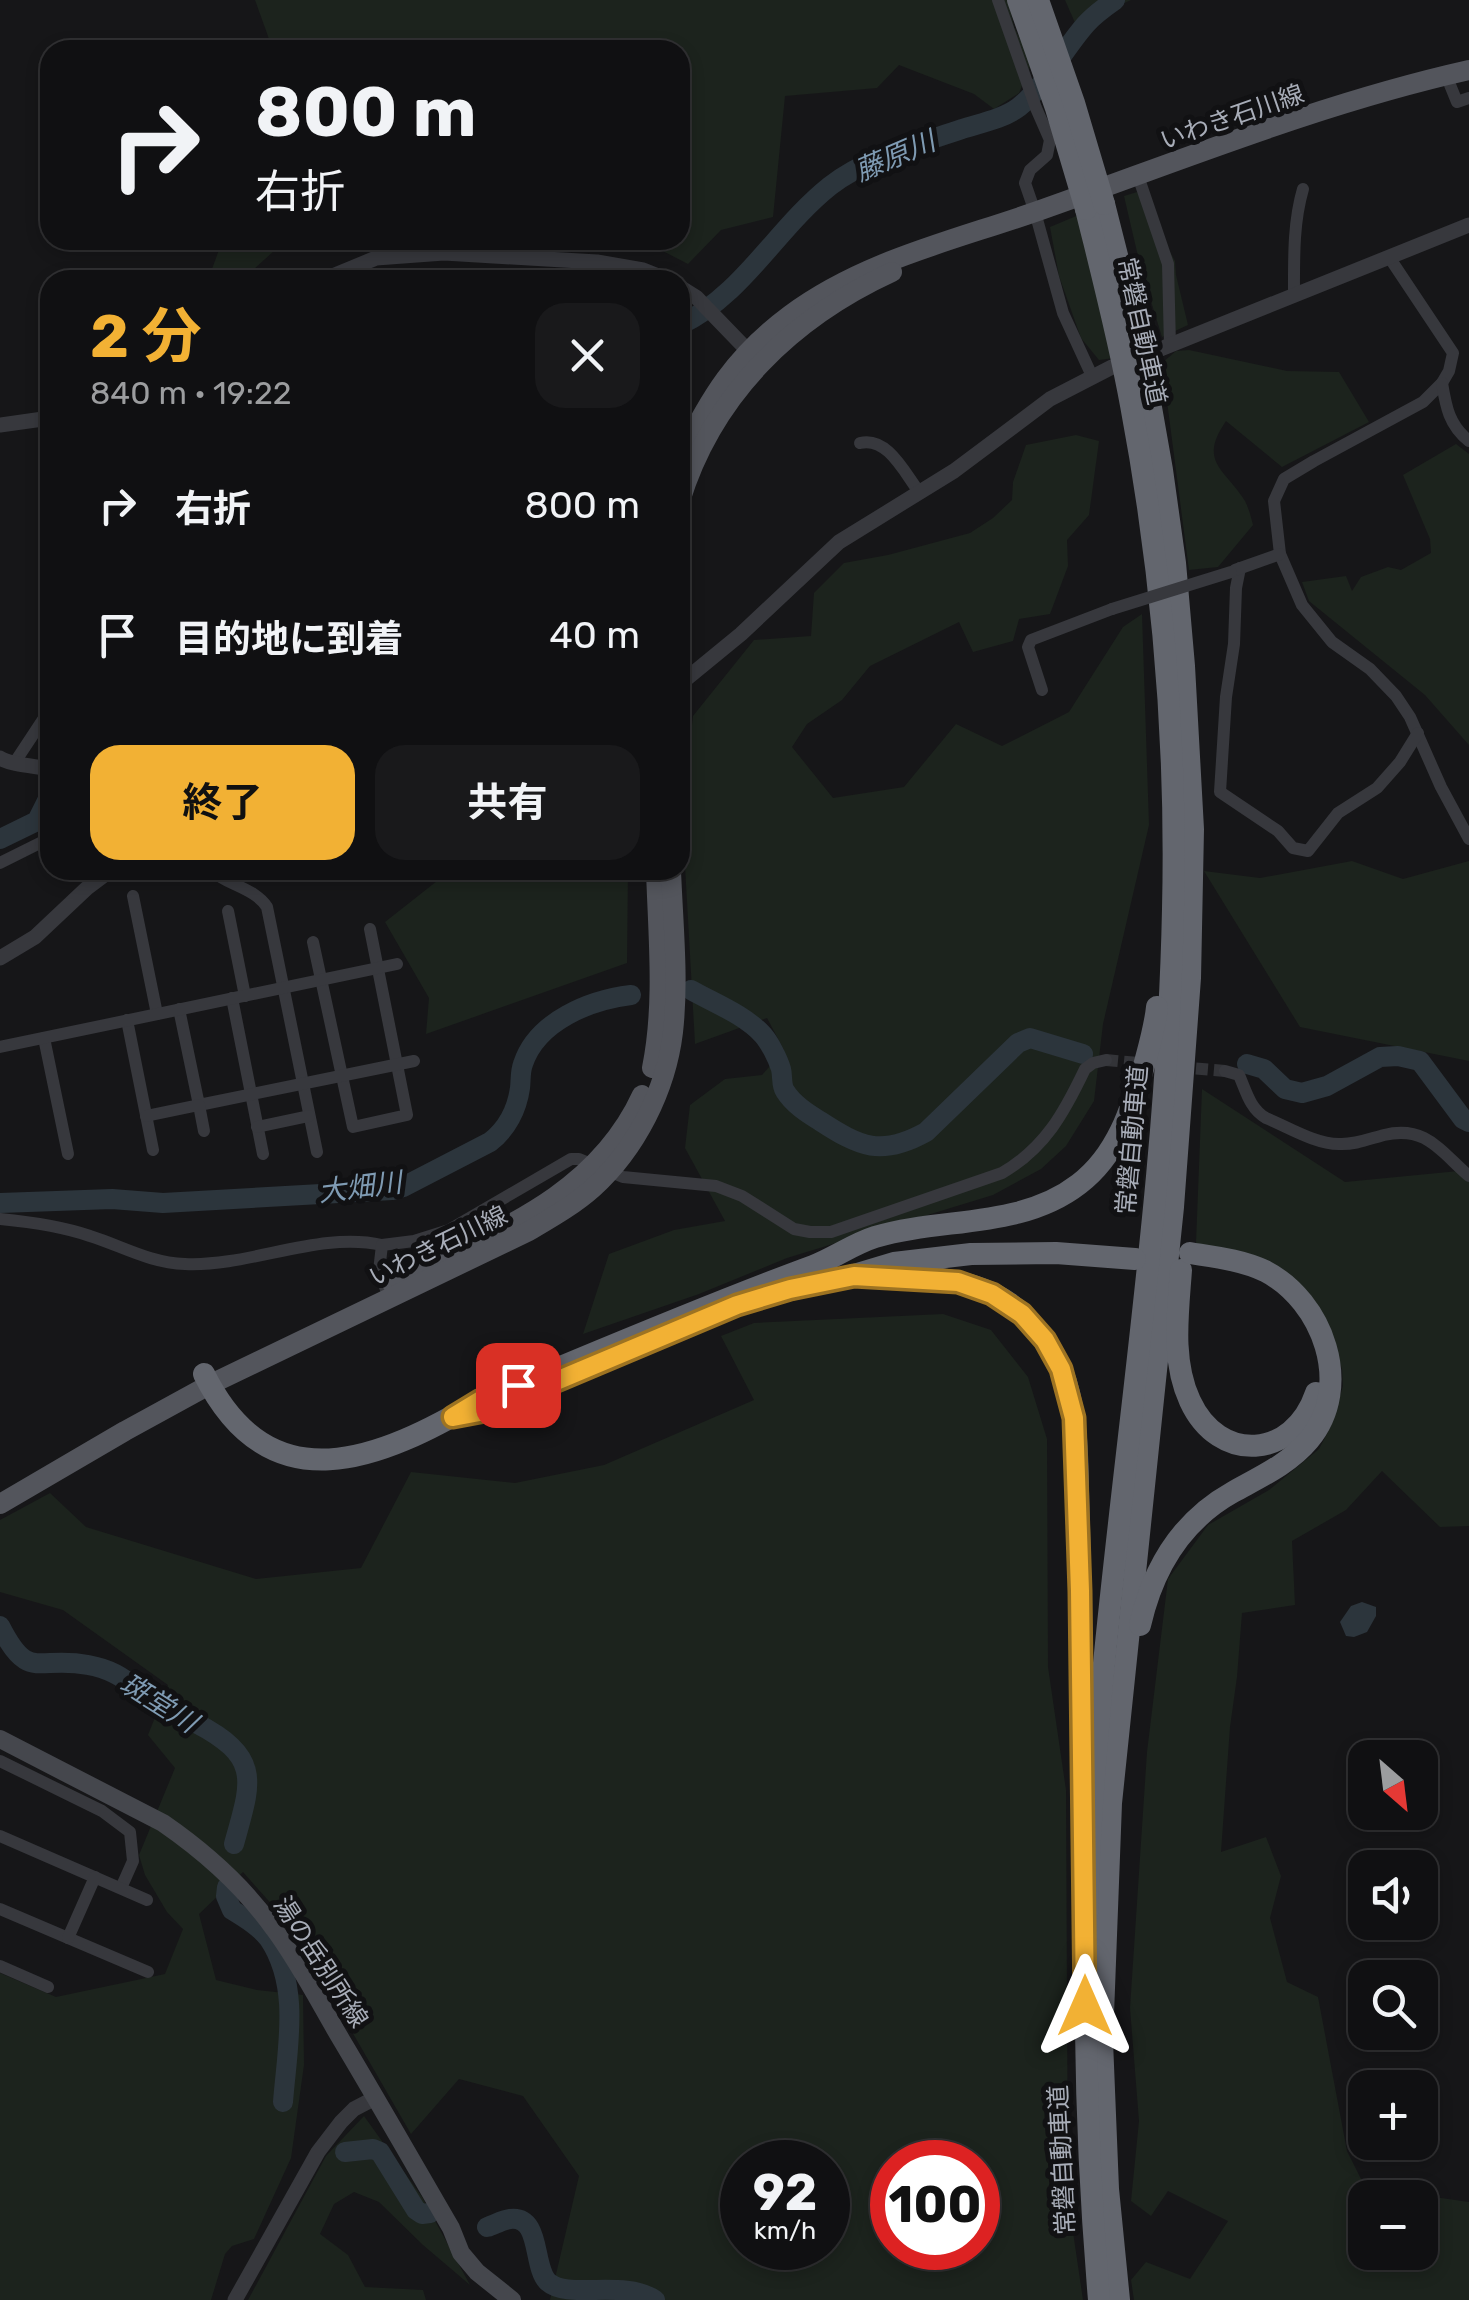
<!DOCTYPE html>
<html lang="ja">
<meta charset="utf-8">
<style>
:root{--surface:#101012;--page:#19191b;--text:#f1f3f6;--muted:#9c9d9f;--line:#303032;--accent:#f2b134}
body{margin:0;font-family:Rubik,"Noto Sans JP",sans-serif;background:var(--page);color:var(--text);height:100vh;display:flex;flex-direction:column;font-size:38px;white-space:nowrap}
*{box-sizing:border-box;margin:0}
p{font-size:32px;color:var(--muted)}
.icon{flex:none;width:55px;height:55px;fill:none;stroke:currentColor;stroke-width:2;stroke-linecap:round;stroke-linejoin:round}
.map{position:relative;flex:1;overflow:hidden}
.panel{position:absolute;left:40px;top:270px;width:650px;height:610px;display:flex;flex-direction:column;background:var(--surface);border-radius:30px;box-shadow:0 5px 15px #0003,0 0 0 2px var(--line)}
.panel>*{flex:none}
.banner{position:absolute;left:40px;top:40px;width:650px;height:210px;border-radius:30px;box-shadow:0 5px 15px #0003,0 0 0 2px var(--line);background:#101012;color:var(--text);overflow:hidden}
.needle{width:65px;rotate:152deg}
.controls{position:absolute;left:1348px;top:1740px;display:grid;gap:20px}
.controls a{display:grid;place-items:center;width:90px;height:90px;border-radius:20px;background:var(--surface);box-shadow:0 5px 15px #0003,0 0 0 2px var(--line);font-size:50px}
.speed{position:absolute;left:720px;top:2140px;display:flex;gap:20px;font-size:50px;font-weight:700;text-align:center}
.speed>*{display:grid;place-content:center;width:130px;height:130px;border-radius:50%;background:var(--surface);box-shadow:0 5px 15px #0003,0 0 0 2px var(--line);line-height:1}
.speed small{font-size:25px;font-weight:400}
.speed .limit{border:15px solid #d22;background:#fff;color:#111}
.pin{position:absolute;display:grid;place-items:center;width:85px;height:85px;color:#fff;margin:-42px;border-radius:20px;box-shadow:0 5px 15px #0006}
.me{position:absolute;width:110px;margin:-55px;rotate:0deg;stroke-linejoin:round;filter:drop-shadow(0 0 8px #0008)}
.turn{display:flex;align-items:center;gap:35px;height:210px;padding:0 50px;font-size:45px}
.turn .icon{width:130px;height:130px;stroke-width:2.5}
.turn b{display:block;font-size:70px;line-height:85px}
.round{display:grid;place-items:center;flex:none;width:105px;height:105px;border-radius:30px;background:var(--page)}
.head{display:flex;align-items:center;justify-content:space-between;height:170px;padding:0 50px}
h1{font-size:60px;font-weight:700;line-height:75px;color:var(--accent)}
.cta{display:flex;gap:20px;margin-top:auto;padding:20px 50px}
.cta a{flex:1;height:115px;border-radius:30px;background:var(--accent);color:#111;font-size:40px;font-weight:700;line-height:115px;text-align:center}
.cta a+a{background:var(--page);color:var(--text)}
ul{padding:0;list-style:none}
li{display:flex;align-items:center;gap:30px;height:130px;padding:0 50px}
li div{flex:1}
li b{display:block;font-size:38px}
li em{font-style:normal}
.map>svg:first-child{display:block}
</style>
<div class="map">
<svg width="1469" height="2300" viewBox="0 0 1469 2300">
<rect width="100%" height="100%" fill="#161618"/>
<!-- green -->
<g fill="#1c231d" fill-rule="evenodd">
<polygon points="255,0 1008,0 1014,27 1032,62 1019,93 994,109 974,94 899,65 877,88 785,96 773,217 721,230 688,264 659,249 572,240 680,240 680,50 273,50"/>
<polygon points="1065,0 1131,0 1076,25"/>
<polygon points="1137,192 1175,261 1176,275 1188,325 1162,337 1141,269 1124,196"/>
<polygon points="1081,214 1114,358 1099,360 1081,338 1059,276 1050,227"/>
<polygon points="238,240 286,240 242,280 208,280 220,247"/>
<path d="M1189,350L1287,371L1339,372L1369,422L1282,467L1226,421C1198,462 1224,468 1245,501C1249,509 1251,517 1253,525L1218,567L1189,570L1162,363L1176,351Z"/>
<polygon points="1076,435 1099,441 1089,515 1067,540 1068,566 1050,614 1019,619 1013,641 973,652 959,622 870,666 842,700 807,724 792,747 833,798 904,787 956,724 1002,746 1069,712 1123,627 1142,614 1149,825 1103,1024 1094,1101 1066,1146 1041,1169 993,1195 787,1258 699,1294 583,1334 609,1254 674,1230 725,1221 685,1148 690,1105 725,1079 762,1075 784,1050 767,1018 695,1044 682,812 693,716 754,640 811,636 814,593 844,563 888,555 970,533 993,518 1012,500 1013,482 1026,445"/>
<polygon points="1456,444 1469,454 1469,745 1425,695 1309,601 1302,582 1346,576 1352,591 1361,577 1388,567 1401,570 1431,553 1430,539 1403,475"/>
<polygon points="1352,861 1403,879 1469,861 1469,1061 1300,1027 1204,871 1260,878"/>
<polygon points="451,870 628,870 627,963 426,1034 429,998 385,922"/>
<path d="M1202,1089L1345,1182L1469,1170V1526L1440,1527L1382,1471L1346,1510L1292,1541L1295,1605L1242,1613L1237,1677L1230,1727L1221,1852L1266,1837L1281,1876L1270,1918L1287,1982L1318,1997L1347,2151L1365,2187L1469,2202V2300H1134L1131,2280L1146,2262L1190,2279L1228,2221L1168,2191L1151,2216L1131,2201L1139,2121L1130,2008L1147,1752L1168,1579L1208,1525L1269,1490L1319,1449L1331,1426L1343,1386L1342,1369L1323,1316L1196,1243ZM1365,2198H1420V2252H1365Z"/>
<path d="M943,1314L991,1330L1028,1377L1047,1439L1048,1667L1066,1790L1068,2198L1083,2300H550L579,2176L523,2096L459,2079L411,2134L291,1926L243,1872L199,1914L216,1980L257,1990L303,1995L304,2065L291,2158L254,2239L232,2246L225,2254L211,2300H0V1973L56,1997L165,1974L183,1929L167,1912L145,1875L139,1855L175,1768L148,1735L168,1685L63,1610L0,1592V1520L50,1493L86,1527L256,1579L361,1568L411,1472L515,1483L604,1465L754,1400L721,1336L754,1323ZM742,2162H828V2248H742ZM892,2162H978V2248H892Z"/>
<polygon points="364,2116 422,2197 470,2285 423,2245 379,2202 354,2192 334,2204 320,2234 348,2255 365,2287 423,2290 426,2300 248,2300 326,2156"/>
</g>
<!-- water -->
<polygon fill="#2c353c" points="1362,1602 1376,1607 1376,1616 1367,1632 1354,1637 1346,1636 1340,1622 1351,1606"/>
<g fill="none" stroke-linecap="round" stroke-linejoin="round">
<!-- river -->
<g stroke="#2c353c" stroke-width="20">
<path d="M680,325C743,295 776,229 830,186C867,157 918,144 962,129C981,123 1003,119 1019,107C1046,85 1063,50 1086,24C1094,15 1105,7 1115,0"/>
<polyline points="0,839 37,821 50,795"/>
<path d="M691,990C714,1003 745,1015 763,1035C770,1043 778,1059 781,1069C783,1077 781,1085 785,1091C793,1104 807,1113 820,1121C860,1147 881,1157 926,1132L1018,1043L1030,1038L1083,1054"/>
<polyline points="1247,1064 1264,1069 1285,1089 1302,1093 1327,1086 1380,1057 1398,1056 1420,1061 1463,1119 1469,1122"/>
<path d="M0,1203L112,1199L163,1203L392,1190L403,1187L490,1142C507,1129 517,1109 520,1088C521,1080 520,1072 523,1064C537,1021 590,1000 631,995"/>
<path d="M0,1626C29,1683 37,1655 88,1665C105,1668 123,1676 136,1689C142,1694 146,1700 153,1705C166,1713 182,1716 196,1723C263,1758 251,1782 234,1844"/>
<path d="M227,1887L226,1896L232,1910C245,1918 260,1927 269,1939C301,1987 287,2049 283,2102"/>
<polyline points="345,2152 373,2149 380,2152 416,2210 422,2214 430,2213"/>
<path d="M487,2227C494,2225 502,2220 510,2219C542,2215 532,2267 548,2282C568,2300 624,2279 655,2300"/>
</g>
<!-- minor-tunnel -->
<g stroke="#333438" stroke-width="12" stroke-dasharray="12 6" stroke-linecap="butt">
<polyline points="1106,1060 1148,1064"/>
<polyline points="1178,1067 1225,1071"/>
</g>
<!-- minor -->
<g stroke="#37383d" stroke-width="12">
<polyline points="998,0 1036,108 1050,140 1047,155 1030,170 1025,183 1035,212 1063,313 1092,376"/>
<polyline points="1446,75 1457,102 1469,98"/>
<polyline points="1138,176 1168,264 1170,346"/>
<polyline points="1389,257 1453,353 1449,371 1442,383 1423,402 1314,461 1284,479 1274,501 1280,554 1302,605 1332,642 1370,669 1396,696 1410,717 1441,787 1469,839"/>
<path d="M1294,296C1294,260 1293,223 1303,189"/>
<path d="M1442,383C1446,407 1449,425 1469,441"/>
<path d="M860,443C888,436 905,474 920,493"/>
<polyline points="1240,568 1236,588 1234,644 1226,697 1220,792 1278,831 1293,848 1308,851 1338,813 1377,788 1400,762 1418,733"/>
<polyline points="1235,570 1280,554"/>
<polyline points="1042,690 1028,647 1031,640 1112,609"/>
<polyline points="15,762 50,709"/>
<polyline points="0,863 50,838"/>
<path d="M211,870C227,885 255,888 267,907L317,1152"/>
<polyline points="133,896 157,1014"/>
<polyline points="228,911 245,996"/>
<polyline points="313,942 353,1127 407,1115 370,929"/>
<polyline points="232,998 263,1154"/>
<polyline points="179,1009 199,1105 414,1061"/>
<polyline points="127,1020 153,1150"/>
<polyline points="44,1038 68,1154"/>
<polyline points="0,1047 397,964"/>
<path d="M1225,1071L1239,1075C1246,1091 1250,1109 1266,1118C1288,1127 1315,1144 1339,1144C1354,1145 1369,1139 1384,1135C1426,1125 1440,1151 1469,1176"/>
<polyline points="146,1116 199,1105 204,1131"/>
<polyline points="257,1127 309,1116"/>
<path d="M0,1219C31,1222 61,1226 90,1236C122,1246 150,1263 185,1264C250,1267 319,1231 382,1245"/>
<path d="M388,1295L379,1271L382,1245L414,1241L449,1230L571,1159H579L623,1177L716,1186L742,1196L794,1229L810,1232H831L1002,1173C1045,1148 1064,1113 1085,1069L1093,1063L1106,1060"/>
<polyline points="0,1761 102,1811 130,1832 133,1861 121,1888"/>
<polyline points="0,1836 147,1900"/>
<polyline points="0,1909 148,1972"/>
<polyline points="68,1938 95,1877"/>
<polyline points="0,1966 48,1987"/>
</g>
<!-- tertiary -->
<g stroke="#37383d" stroke-width="15">
<polyline points="323,280 376,258 444,253 597,262 643,270 668,280"/>
<polyline points="680,287 696,297 753,356"/>
<polyline points="1153,352 1469,225"/>
<polyline points="0,425 50,418"/>
<polyline points="680,684 741,634 839,542 954,471 1050,399 1112,367"/>
<path d="M0,758C11,765 36,766 50,769"/>
<polyline points="0,958 35,937 87,888 111,870"/>
<polyline points="235,2300 318,2152 341,2122 354,2109 375,2098"/>
</g>
<!-- secondary -->
<path stroke="#45474d" stroke-width="18" d="M0,1739L163,1823C205,1852 245,1888 274,1929C300,1964 320,2004 342,2041C379,2103 415,2166 451,2228L461,2253L477,2272L512,2300"/>
<!-- primary -->
<g stroke="#53555c" stroke-width="20">
<path d="M680,458C710,397 735,356 790,315C867,258 961,239 1049,207C1187,158 1326,102 1469,70"/>
<path d="M680,501C713,394 792,318 892,272"/>
<path d="M652,1068C665,1003 658,936 656,870"/>
<path d="M391,1282C488,1234 594,1200 642,1095"/>
<path d="M0,1504L125,1431L209,1385L529,1231C551,1218 574,1205 593,1188C636,1149 666,1090 673,1032C679,979 673,924 671,870"/>
</g>
<!-- motorway -->
<g stroke="#63666e" stroke-width="22">
<polyline points="1104,204 1123,279 1150,402 1162,470 1175,563 1184,666 1193,829 1190,978 1173,1207 1111,1803 1102,2041 1108,2189 1119,2300"/>
<path d="M1086,209C1102,274 1119,339 1131,405C1162,570 1177,741 1173,909C1167,1209 1113,1505 1092,1804C1081,1972 1085,2133 1099,2300"/>
<path d="M1181,1270C1178,1313 1171,1360 1190,1401C1219,1464 1293,1460 1316,1393"/>
<path d="M854,1275C906,1277 964,1272 1009,1303C1035,1322 1056,1351 1066,1382C1080,1428 1077,1478 1079,1525C1081,1609 1082,1693 1081,1776"/>
<polyline points="773,1294 854,1275 894,1263 971,1254 1056,1253 1135,1259"/>
<path d="M204,1374C270,1507 380,1460 481,1400C591,1355 701,1307 813,1266C834,1258 853,1244 875,1237C942,1217 1021,1229 1079,1184C1117,1155 1131,1110 1144,1066C1149,1047 1155,1027 1157,1007"/>
<path d="M1140,1625C1153,1568 1181,1521 1233,1492C1260,1477 1289,1464 1309,1440C1354,1386 1323,1301 1265,1271C1242,1260 1215,1257 1190,1253"/>
</g>
<!-- minor-bridge -->
<polyline stroke="#37383d" stroke-width="12" points="1112,609 1231,572"/>
<!-- motorway-bridge -->
<g stroke="#63666e" stroke-width="22">
<polyline points="1018,0 1056,108 1086,209"/>
<polyline points="1038,0 1074,103 1104,204"/>
</g>
</g>
<g fill="none" stroke-linecap="round" stroke-linejoin="round">
<!-- route casing -->
<g stroke="#9d7322" stroke-width="25">
<polyline id="route" points="518,1385 481,1400 453,1417 485,1411 737,1305 790,1289 854,1276 958,1282 992,1294 1022,1314 1045,1340 1061,1369 1074,1418 1080,1591 1085,2006"/>
</g>
<!-- route -->
<use href="#route" stroke="#f2b134" stroke-width="18"/>
</g>
<g text-anchor="middle" dominant-baseline="central" stroke-width="10" stroke-linejoin="round" paint-order="stroke">
<!-- street labels -->
<g font-size="25" fill="#a8adb8" stroke="#111113">
<text transform="translate(1232 117) rotate(-19)">いわき石川線</text>
<text transform="translate(1142 331) rotate(78)">常磐自動車道</text>
<text transform="translate(1132 1140) rotate(-85)">常磐自動車道</text>
<text transform="translate(438 1246) rotate(-26)">いわき石川線</text>
<text transform="translate(321 1962) rotate(57)">湯の岳別所線</text>
<text transform="translate(1062 2160) rotate(-93)">常磐自動車道</text>
</g>
<!-- water labels -->
<g font-size="28" font-style="italic" fill="#7f9bb3" stroke="#111113">
<text transform="translate(895 156) rotate(-23)">藤原川</text>
<text transform="translate(360 1187) rotate(-7)">大畑川</text>
<text transform="translate(159 1703) rotate(32)">斑堂川</text>
</g>
</g>
</svg>
<div class="controls">
<a><svg class="needle" viewBox="-14 -14 28 28"><path d="M0-13l5 13h-10z" fill="#e53935"/><path d="M0 13l5-13h-10z" fill="#9c9d9f"/></svg></a>
<a><svg class="icon" aria-label="sound" viewBox="0 0 24 24"><path d="M4 9h4l5-4v14l-5-4H4zM17 9q2 3 0 6"/></svg></a>
<a><svg class="icon" aria-label="search" viewBox="0 0 24 24"><circle cx="10" cy="10" r="6"/><path d="M15 15l6 6"/></svg></a>
<a>+</a>
<a>−</a>
</div>
<div class="speed"><div>92<small>km/h</small></div><div class="limit">100</div></div>
<div class="pin" style="left:518px;top:1385px;background:#d93025"><svg class="icon" aria-label="arrive" viewBox="0 0 24 24"><path d="M6 21V4h12l-3 4 3 4H6"/></svg></div>
<svg class="me" style="left:1085px;top:2006px" viewBox="-20 -20 40 40"><path d="M0-17L14 15 0 8-14 15z" fill="#f2b134" stroke="#fff" stroke-width="4"/></svg>
<div class="banner">
<div class="turn"><svg class="icon" aria-label="right" viewBox="0 0 24 24"><path d="M7 20v-9h11M14 6l5 5-5 5"/></svg><div><b>800 m</b>右折</div></div>
</div>
<section class="panel">
<div class="head"><div><h1>2 分</h1><p>840 m · 19:22</p></div><a class="round"><svg class="icon" aria-label="close" viewBox="0 0 24 24"><path d="M6 6l12 12M18 6L6 18"/></svg></a></div>
<ul>
<li><svg class="icon" aria-label="right" viewBox="0 0 24 24"><path d="M7 20v-9h11M14 6l5 5-5 5"/></svg><div><b>右折</b></div><em>800 m</em></li>
<li><svg class="icon" aria-label="arrive" viewBox="0 0 24 24"><path d="M6 21V4h12l-3 4 3 4H6"/></svg><div><b>目的地に到着</b></div><em>40 m</em></li>
</ul>
<div class="cta"><a>終了</a><a>共有</a></div>
</section>
</div>
